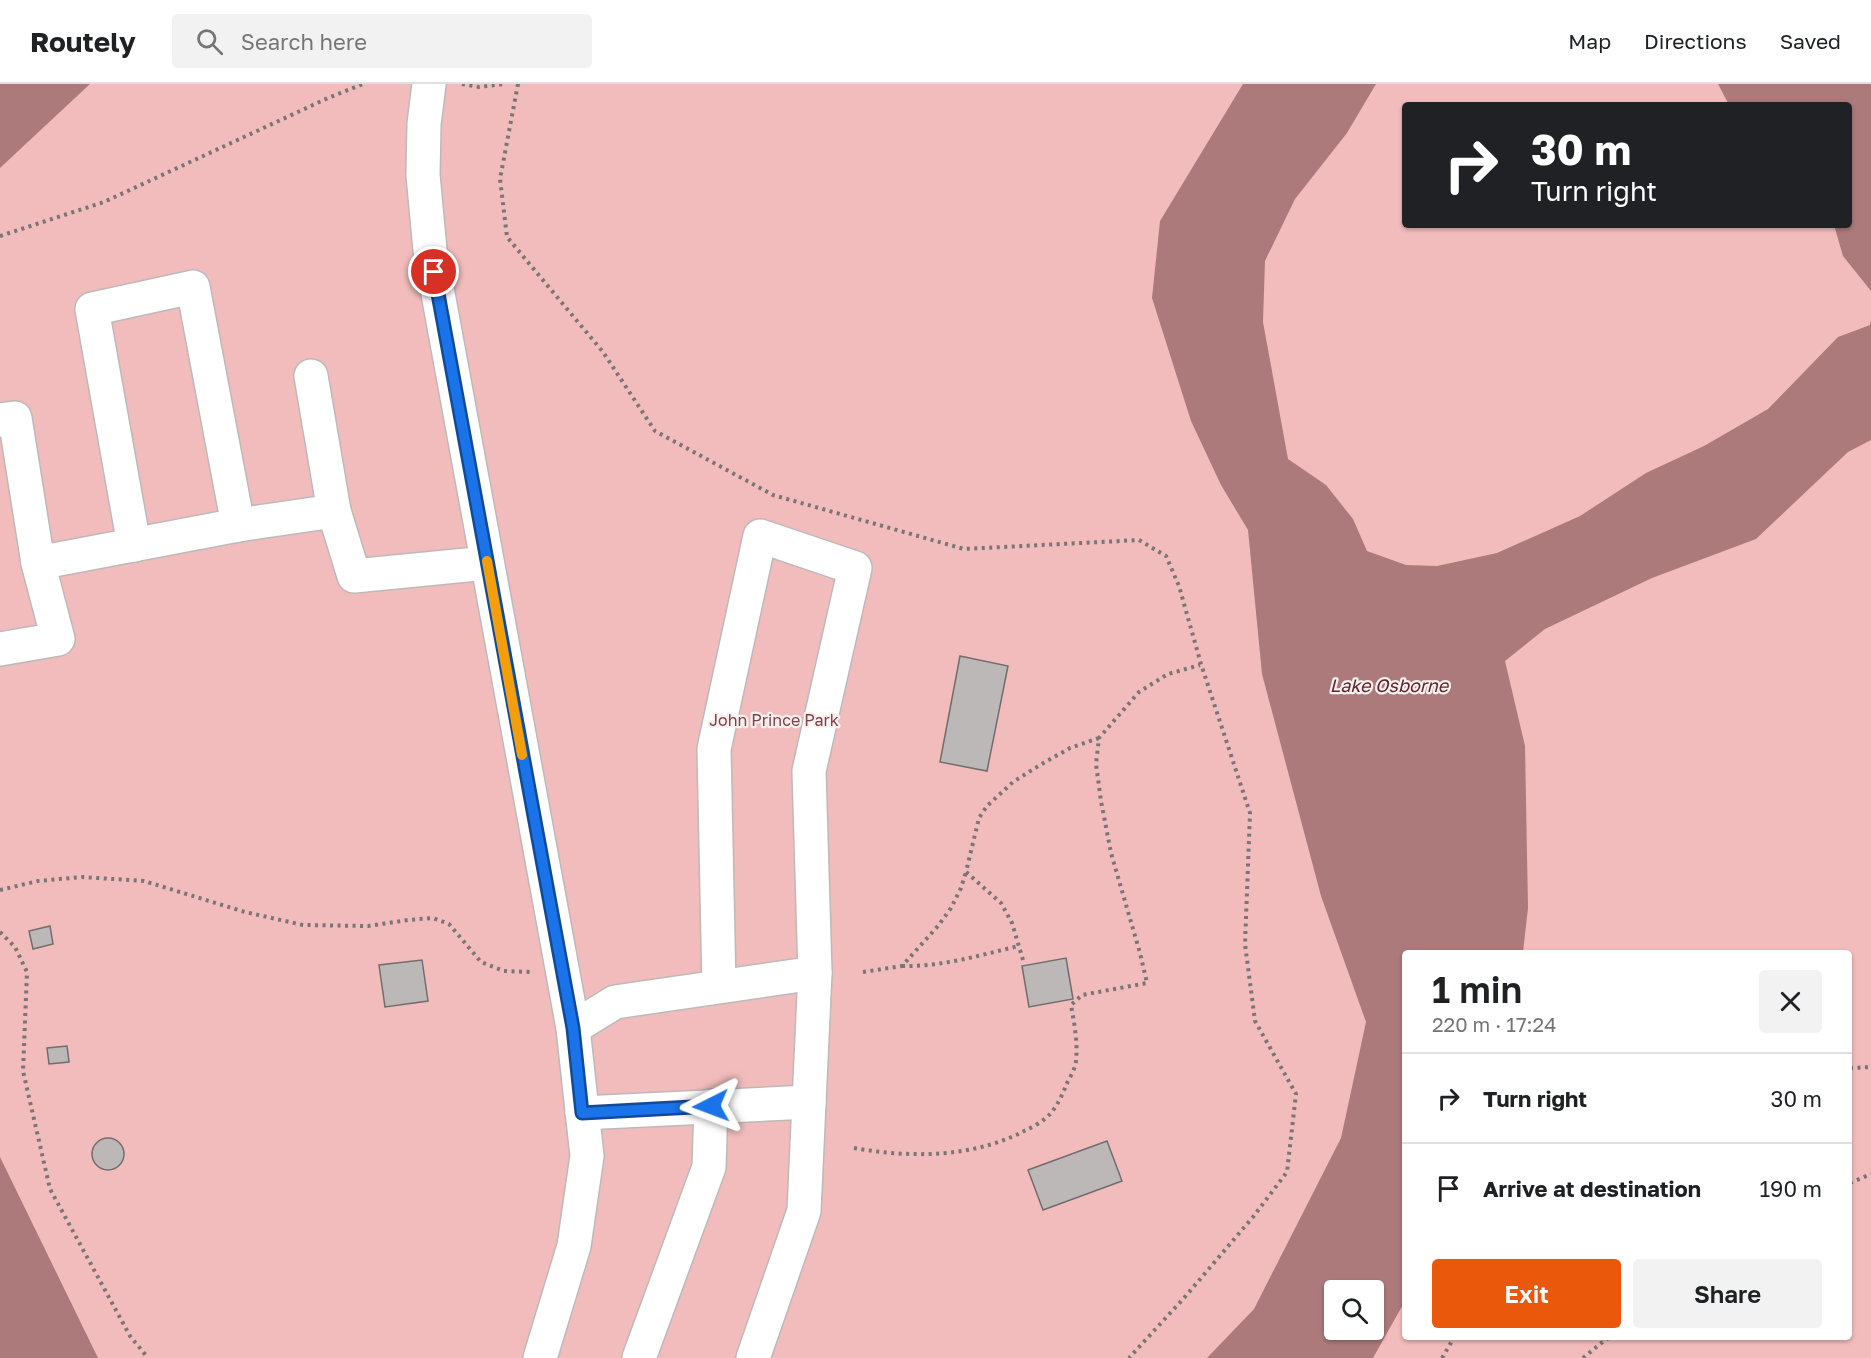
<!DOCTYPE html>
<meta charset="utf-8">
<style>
:root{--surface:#fff;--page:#f2f2f2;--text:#202124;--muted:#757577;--line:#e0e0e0;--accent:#ea580c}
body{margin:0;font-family:"Golos Text",sans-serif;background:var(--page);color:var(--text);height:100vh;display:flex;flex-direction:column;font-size:22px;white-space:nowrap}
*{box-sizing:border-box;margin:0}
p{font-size:20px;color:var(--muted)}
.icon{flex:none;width:33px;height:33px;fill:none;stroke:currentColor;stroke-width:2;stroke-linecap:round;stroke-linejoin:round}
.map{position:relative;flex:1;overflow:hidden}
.drawer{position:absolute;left:1402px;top:866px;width:450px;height:390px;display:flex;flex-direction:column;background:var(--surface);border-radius:6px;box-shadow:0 2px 4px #0004}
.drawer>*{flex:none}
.guide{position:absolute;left:1402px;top:18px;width:450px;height:126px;border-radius:6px;box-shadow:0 2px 4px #0004;background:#202124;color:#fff;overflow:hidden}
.tools{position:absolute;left:1324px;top:1196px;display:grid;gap:12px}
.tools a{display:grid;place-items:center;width:60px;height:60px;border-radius:6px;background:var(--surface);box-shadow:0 2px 4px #0004;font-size:30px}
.pin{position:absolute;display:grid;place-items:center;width:51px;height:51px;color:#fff;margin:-26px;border:3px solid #fff;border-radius:50%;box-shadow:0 2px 6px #0007}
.me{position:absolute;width:66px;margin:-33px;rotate:267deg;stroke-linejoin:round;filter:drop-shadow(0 0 4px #0008)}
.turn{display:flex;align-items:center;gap:21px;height:126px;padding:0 30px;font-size:27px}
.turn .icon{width:78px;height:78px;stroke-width:2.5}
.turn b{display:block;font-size:42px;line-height:51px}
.round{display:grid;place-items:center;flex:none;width:63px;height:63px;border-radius:6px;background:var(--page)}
.overview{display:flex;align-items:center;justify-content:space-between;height:102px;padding:0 30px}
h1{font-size:36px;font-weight:600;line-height:45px}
.button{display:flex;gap:12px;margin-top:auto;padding:12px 30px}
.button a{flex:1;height:69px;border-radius:6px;background:var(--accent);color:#fff;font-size:24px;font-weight:600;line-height:69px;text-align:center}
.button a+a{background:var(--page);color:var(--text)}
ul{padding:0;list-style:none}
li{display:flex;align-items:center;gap:18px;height:90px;padding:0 30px;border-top:2px solid var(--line)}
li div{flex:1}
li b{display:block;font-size:22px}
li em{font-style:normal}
header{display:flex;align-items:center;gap:36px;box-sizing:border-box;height:84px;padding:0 30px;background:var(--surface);border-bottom:2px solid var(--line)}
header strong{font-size:28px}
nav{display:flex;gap:33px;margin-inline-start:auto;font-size:21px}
.search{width:420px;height:54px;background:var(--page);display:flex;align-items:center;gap:15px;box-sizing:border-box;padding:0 21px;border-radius:6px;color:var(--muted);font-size:22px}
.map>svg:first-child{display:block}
</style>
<header>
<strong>Routely</strong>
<div class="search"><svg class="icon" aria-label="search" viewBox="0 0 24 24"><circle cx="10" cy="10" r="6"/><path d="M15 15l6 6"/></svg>Search here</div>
<nav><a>Map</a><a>Directions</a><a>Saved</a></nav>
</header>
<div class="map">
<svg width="1871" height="1274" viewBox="0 0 1871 1274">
<rect width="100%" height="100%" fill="#e9e4e4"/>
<!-- green -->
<path fill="#f2bcbc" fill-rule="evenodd" d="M0,0H1871V1274H0ZM1406,21H1850V141H1406ZM1406,868H1850V1252H1406ZM1335,1206H1374V1245H1335Z"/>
<!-- water -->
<g fill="#ac7a7b" fill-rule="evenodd">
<polygon points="0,0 90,0 0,84"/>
<path d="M1243,0H1376L1347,49L1295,115L1265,177L1263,238L1288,375L1326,401L1353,435L1367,467L1406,481L1437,482L1497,469L1580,432L1646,389L1704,362L1768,325L1838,253L1870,241L1871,236V356L1848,368L1756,455L1652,494L1545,545L1505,577L1525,662L1528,824L1523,868H1406L1405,1217L1373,1274H1207L1254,1225L1341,1054L1366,938L1321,812L1262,590L1248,446L1221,401L1191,337L1152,214L1160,137ZM1335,1206H1374V1245H1335Z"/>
<polygon points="1718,0 1871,0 1871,207 1843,172 1834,141 1850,141 1850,21 1729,21"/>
<polygon points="0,1073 98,1274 0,1274"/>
</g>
<!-- building -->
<g fill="#bdb8b8" stroke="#726d6d" stroke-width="1.5">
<polygon points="960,572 1008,582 987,687 940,678"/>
<polygon points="50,842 53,860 33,865 29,847"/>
<polygon points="1066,874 1073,915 1029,923 1022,882"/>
<polygon points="422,876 428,917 385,923 379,881"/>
<polygon points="67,962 69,978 49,980 47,964"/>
<circle cx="108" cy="1070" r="16"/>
<polygon points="1107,1057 1122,1097 1043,1126 1028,1086"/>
</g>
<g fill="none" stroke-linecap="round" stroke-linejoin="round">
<!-- minor casing -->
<g stroke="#beb9b9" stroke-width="36">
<g id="minor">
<polyline points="429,0 424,40 423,91 430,166 573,944 587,1072 574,1162 540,1274"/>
<polyline points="311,292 334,427"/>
<polyline points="0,336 15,334 38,479 58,555 0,565"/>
<polyline points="134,461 92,225 193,203 238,441"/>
<polyline points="38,479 238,441 334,427 354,492 487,479"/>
<polyline points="719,902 714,665 760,452 855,484 809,687 815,889"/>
<polyline points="573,944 615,918 815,889 804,1127 753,1274"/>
<polyline points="582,1029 809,1018"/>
<polyline points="639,1274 709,1083 711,1022"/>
</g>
</g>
<!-- path -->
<g stroke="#787575" stroke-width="4" stroke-dasharray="3 4.5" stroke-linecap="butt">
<polyline points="462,0 479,3 504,0"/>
<polyline points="518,0 500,95 507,153 603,268 655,347 773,411 964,465 1139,456 1166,472 1179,502 1201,580 1250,729 1245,860 1255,937 1296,1010 1287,1088 1253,1133 1184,1214 1129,1274"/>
<polyline points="0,152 104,118 328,14 363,0"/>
<polyline points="0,806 38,797 82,793 144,797 245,828 303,841 368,842 408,836 433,834 449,840 481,878 504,887 531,888"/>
<polyline points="0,848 15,863 27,888 23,987 50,1105 130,1252 148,1274"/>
<polyline points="1023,876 1012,839 1001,819 966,788 979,734 987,722 1013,698 1040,681 1070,664 1099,654"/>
<path d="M902,882C942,883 980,871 1019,862"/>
<polyline points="863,888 902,882 938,842 951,824 961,804 966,788"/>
<polyline points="1850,984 1871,983"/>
<path d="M854,1064C910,1074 973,1074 1024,1047C1033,1043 1044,1037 1051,1029C1057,1022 1063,1010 1066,1001C1070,993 1076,984 1076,976C1078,958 1074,938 1071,921L1082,911L1147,899L1140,869L1111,769L1101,717L1096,680L1099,654L1139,608L1168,590L1200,581"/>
<polyline points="1850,1099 1871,1090"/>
<polyline points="1442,1274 1455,1252"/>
<polyline points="1583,1274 1605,1256 1613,1252"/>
</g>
<!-- minor -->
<use href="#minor" stroke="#fff" stroke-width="33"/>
</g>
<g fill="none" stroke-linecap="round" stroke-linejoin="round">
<!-- route casing -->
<g stroke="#114b97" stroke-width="15">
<polyline id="route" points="434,188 573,944 582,1029 711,1022"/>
</g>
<!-- route -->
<use href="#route" stroke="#1a73e8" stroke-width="10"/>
<!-- slow -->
<polyline stroke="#f59e0b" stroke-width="10" points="487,477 522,671"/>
</g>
<g text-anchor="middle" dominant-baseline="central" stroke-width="4.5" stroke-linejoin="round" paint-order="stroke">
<!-- park labels -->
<g font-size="16" fill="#823f43" stroke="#f7f1f1">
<text x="774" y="636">John Prince Park</text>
</g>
<!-- water labels -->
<g font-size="18" font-style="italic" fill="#632329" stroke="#f7f1f1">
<text x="1389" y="601">Lake Osborne</text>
</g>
</g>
</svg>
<div class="tools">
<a><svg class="icon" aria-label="search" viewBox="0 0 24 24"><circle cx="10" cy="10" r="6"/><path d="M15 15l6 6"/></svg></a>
</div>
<div class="pin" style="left:434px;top:188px;background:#d93025"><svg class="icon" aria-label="arrive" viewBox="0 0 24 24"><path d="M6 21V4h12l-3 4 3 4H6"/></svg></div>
<svg class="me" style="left:711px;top:1022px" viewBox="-20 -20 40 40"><path d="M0-17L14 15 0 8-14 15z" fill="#1a73e8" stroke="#fff" stroke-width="4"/></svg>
<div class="guide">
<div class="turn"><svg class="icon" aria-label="right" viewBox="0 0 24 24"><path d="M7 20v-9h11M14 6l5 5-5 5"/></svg><div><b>30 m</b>Turn right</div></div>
</div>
<section class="drawer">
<div class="overview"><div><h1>1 min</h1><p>220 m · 17:24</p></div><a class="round"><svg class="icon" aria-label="close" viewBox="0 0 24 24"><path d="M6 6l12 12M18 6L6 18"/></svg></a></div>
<ul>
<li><svg class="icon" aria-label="right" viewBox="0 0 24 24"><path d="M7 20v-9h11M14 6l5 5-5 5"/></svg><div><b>Turn right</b></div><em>30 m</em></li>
<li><svg class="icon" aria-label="arrive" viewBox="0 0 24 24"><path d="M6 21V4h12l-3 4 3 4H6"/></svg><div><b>Arrive at destination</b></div><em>190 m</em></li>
</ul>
<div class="button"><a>Exit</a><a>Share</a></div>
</section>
</div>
